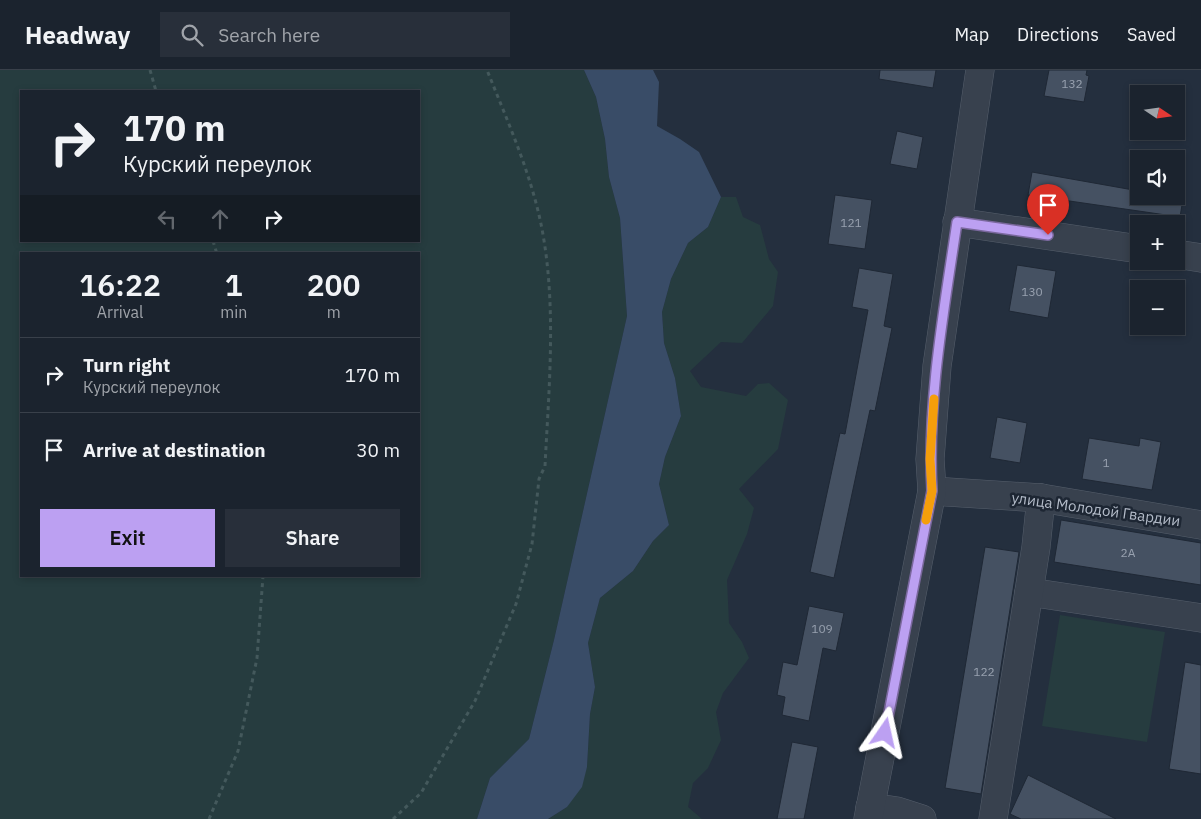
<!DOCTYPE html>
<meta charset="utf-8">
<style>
:root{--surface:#1b232e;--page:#282f3a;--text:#f1f3f6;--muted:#a0a4aa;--line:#39404a;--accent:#bca0f2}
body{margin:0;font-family:"IBM Plex Sans",sans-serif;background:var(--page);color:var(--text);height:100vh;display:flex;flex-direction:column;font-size:19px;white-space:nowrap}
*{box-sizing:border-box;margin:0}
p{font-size:16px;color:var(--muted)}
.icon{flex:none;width:28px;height:28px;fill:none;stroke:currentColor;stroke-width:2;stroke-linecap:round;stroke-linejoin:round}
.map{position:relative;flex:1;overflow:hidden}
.sheet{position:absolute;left:20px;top:182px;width:400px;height:325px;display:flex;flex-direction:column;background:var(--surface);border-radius:0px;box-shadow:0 2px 8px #0003,0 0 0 1px var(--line)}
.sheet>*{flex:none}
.banner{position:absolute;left:20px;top:20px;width:400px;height:152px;border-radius:0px;box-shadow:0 2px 8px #0003,0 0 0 1px var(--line);background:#1b232e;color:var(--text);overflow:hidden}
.needle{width:32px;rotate:103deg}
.fabs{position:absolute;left:1130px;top:15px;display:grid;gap:10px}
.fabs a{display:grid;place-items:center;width:55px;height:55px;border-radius:0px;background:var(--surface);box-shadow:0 2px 8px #0003,0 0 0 1px var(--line);font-size:25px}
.pin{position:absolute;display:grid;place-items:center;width:42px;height:42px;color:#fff;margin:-51px -21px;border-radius:50% 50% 50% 0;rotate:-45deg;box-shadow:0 0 5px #0007}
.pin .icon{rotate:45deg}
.me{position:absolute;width:55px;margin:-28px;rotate:11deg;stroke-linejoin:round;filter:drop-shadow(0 0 4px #0008)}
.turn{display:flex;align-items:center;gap:18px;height:105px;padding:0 20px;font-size:22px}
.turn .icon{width:65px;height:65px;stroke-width:2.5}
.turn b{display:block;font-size:35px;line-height:42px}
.lanes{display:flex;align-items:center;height:48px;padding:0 20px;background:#0003;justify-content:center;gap:25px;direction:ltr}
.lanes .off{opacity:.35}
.eta{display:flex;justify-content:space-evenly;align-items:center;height:85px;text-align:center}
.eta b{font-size:30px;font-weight:600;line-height:35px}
.button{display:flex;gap:10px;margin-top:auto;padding:10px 20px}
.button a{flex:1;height:58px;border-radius:0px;background:var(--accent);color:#111;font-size:20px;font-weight:600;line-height:58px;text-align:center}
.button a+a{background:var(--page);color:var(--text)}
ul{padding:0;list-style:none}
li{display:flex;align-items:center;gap:15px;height:75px;padding:0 20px;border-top:1px solid var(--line)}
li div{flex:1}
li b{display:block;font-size:19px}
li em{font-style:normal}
header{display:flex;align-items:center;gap:30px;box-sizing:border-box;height:70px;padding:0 25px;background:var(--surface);border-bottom:1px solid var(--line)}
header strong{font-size:24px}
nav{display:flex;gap:28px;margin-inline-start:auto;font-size:18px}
.search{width:350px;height:45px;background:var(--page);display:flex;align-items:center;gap:12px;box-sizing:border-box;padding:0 18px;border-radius:0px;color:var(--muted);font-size:19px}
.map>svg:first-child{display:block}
</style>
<header>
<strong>Headway</strong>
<div class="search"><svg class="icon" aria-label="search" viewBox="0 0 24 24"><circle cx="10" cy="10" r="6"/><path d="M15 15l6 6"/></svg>Search here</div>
<nav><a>Map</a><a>Directions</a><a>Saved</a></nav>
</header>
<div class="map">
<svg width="1201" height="749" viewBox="0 0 1201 749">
<rect width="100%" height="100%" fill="#242f3e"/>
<!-- green -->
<g fill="#263c3f" fill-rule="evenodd">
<path d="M0,0H584L596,27L605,69L609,107L620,148L627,246L554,570L529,669L490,708L477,749H0ZM21,21H419V171H21ZM21,184H419V506H21Z"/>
<polygon points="721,127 736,127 743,147 760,155 769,189 778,202 773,236 742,273 721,272 690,301 701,317 746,326 758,314 769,313 788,330 778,379 739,419 754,438 747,464 727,510 729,553 742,572 749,588 723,623 716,642 721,670 708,698 693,713 688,737 702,749 548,749 567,737 587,697 590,644 595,617 588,573 600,528 633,501 653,471 669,455 659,414 665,387 681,346 675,308 664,273 662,242 671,209 688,173 708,157"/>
<polygon points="1060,545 1165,562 1147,672 1042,656"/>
</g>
<!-- water -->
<polygon fill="#394c67" points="584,0 653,0 659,12 657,56 680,69 699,82 721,127 708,157 688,173 671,209 662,242 664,273 675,308 681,346 665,387 659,414 669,455 653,471 633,501 600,528 588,573 595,617 590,644 587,697 582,717 567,737 548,749 477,749 490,708 529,669 554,570 627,246 620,148 609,107 605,69 596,27"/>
<!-- building -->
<g fill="#455162" stroke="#1f2835">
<polygon points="880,0 936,0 933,18 879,9"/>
<polygon points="1049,0 1087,0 1086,5 1089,6 1084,32 1044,26"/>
<polygon points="897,61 923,67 917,99 890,94"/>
<polygon points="1032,102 1139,121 1139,126 1183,129 1180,147 1028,125"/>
<polygon points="835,125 872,130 865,179 828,174"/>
<polygon points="1017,195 1056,201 1048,248 1009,241"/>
<polygon points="859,198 893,204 884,256 892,258 875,341 870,340 834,508 810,502 840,363 845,364 868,240 852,237"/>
<polygon points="997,347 1027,353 1020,393 990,388"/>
<polygon points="1089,368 1139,376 1140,368 1161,372 1152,420 1082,409"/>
<polygon points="1061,450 1201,473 1201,515 1054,492"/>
<polygon points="985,477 1019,482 981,724 945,718"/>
<polygon points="809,536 844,543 836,581 823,578 809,651 782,645 785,627 777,625 783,592 797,595"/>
<polygon points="1185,592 1201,595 1201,704 1169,699"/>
<polygon points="792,672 818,677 804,749 777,749"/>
<polygon points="1028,705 1116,749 1021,749 1010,744"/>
</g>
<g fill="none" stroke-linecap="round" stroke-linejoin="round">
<!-- minor casing -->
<g stroke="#565f6c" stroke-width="29">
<g id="minor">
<polyline points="957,152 1139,179"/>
<polyline points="1176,184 1201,188"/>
<polyline points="932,421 1041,428 1201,455"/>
<polyline points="1029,522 1201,548"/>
<polyline points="870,737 897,741 922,749"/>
<polyline points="868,749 932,421 930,389 937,296 980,0"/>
<polyline points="993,749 1036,477 1041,428"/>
</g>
</g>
<!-- path -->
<g stroke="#44595c" stroke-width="3" stroke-dasharray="4 4" stroke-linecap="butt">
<polyline points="150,0 156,21"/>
<polyline points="213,171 217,184"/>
<polyline points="209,749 238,681 257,588 263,506"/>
<path d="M393,749L421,723L475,631L516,534L532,474L539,409L545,396C549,316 557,233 541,154C530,101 507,50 487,0"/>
</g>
<!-- minor -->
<use href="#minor" stroke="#38414e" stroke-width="28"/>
</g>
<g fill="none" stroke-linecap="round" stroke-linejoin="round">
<!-- route casing -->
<g stroke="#7a689d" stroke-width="12">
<path id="route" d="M885,663L932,421C927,331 944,240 957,152L1048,165"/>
</g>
<!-- route -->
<use href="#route" stroke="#bca0f2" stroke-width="9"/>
<!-- slow -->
<polyline stroke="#f59e0b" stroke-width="9" points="926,450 932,421 930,389 934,329"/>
</g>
<g text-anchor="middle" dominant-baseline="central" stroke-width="5" stroke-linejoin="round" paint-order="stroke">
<!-- number labels -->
<g font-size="12" fill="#98a1af">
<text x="1072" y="13">132</text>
<text x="851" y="152">121</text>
<text x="1032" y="221">130</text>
<text x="1106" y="392">1</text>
<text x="1128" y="482">2А</text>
<text x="822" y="558">109</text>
<text x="984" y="601">122</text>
</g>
<!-- street labels -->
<g font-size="15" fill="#b4bcc9" stroke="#1d2633">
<text transform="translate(1096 439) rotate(8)">улица Молодой Гвардии</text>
</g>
</g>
</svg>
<div class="fabs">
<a><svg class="needle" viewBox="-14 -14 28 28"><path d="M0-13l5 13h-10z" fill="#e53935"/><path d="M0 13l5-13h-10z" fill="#a0a4aa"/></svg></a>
<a><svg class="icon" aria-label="sound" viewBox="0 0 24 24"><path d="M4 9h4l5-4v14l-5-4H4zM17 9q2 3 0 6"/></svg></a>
<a>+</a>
<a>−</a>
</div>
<div class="pin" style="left:1048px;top:165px;background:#d93025"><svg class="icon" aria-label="arrive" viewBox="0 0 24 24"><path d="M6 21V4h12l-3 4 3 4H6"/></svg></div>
<svg class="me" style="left:885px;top:663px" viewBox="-20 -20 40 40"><path d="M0-17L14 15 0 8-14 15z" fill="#bca0f2" stroke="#fff" stroke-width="4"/></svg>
<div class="banner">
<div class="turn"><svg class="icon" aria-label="right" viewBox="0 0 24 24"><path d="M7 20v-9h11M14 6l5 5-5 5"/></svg><div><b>170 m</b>Курский переулок</div></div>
<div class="lanes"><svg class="icon off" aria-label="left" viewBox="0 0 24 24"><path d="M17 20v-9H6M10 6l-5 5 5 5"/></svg><svg class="icon off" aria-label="ahead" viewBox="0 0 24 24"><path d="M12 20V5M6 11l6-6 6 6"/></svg><svg class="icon" aria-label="right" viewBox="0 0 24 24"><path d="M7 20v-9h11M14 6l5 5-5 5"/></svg></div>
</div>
<section class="sheet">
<div class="eta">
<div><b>16:22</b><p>Arrival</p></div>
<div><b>1</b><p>min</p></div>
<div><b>200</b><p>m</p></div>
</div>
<ul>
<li><svg class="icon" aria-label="right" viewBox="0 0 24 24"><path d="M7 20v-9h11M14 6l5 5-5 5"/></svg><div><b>Turn right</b><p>Курский переулок</p></div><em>170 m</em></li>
<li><svg class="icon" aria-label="arrive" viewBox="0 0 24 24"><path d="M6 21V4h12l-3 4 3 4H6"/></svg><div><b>Arrive at destination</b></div><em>30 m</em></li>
</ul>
<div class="button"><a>Exit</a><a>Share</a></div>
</section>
</div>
